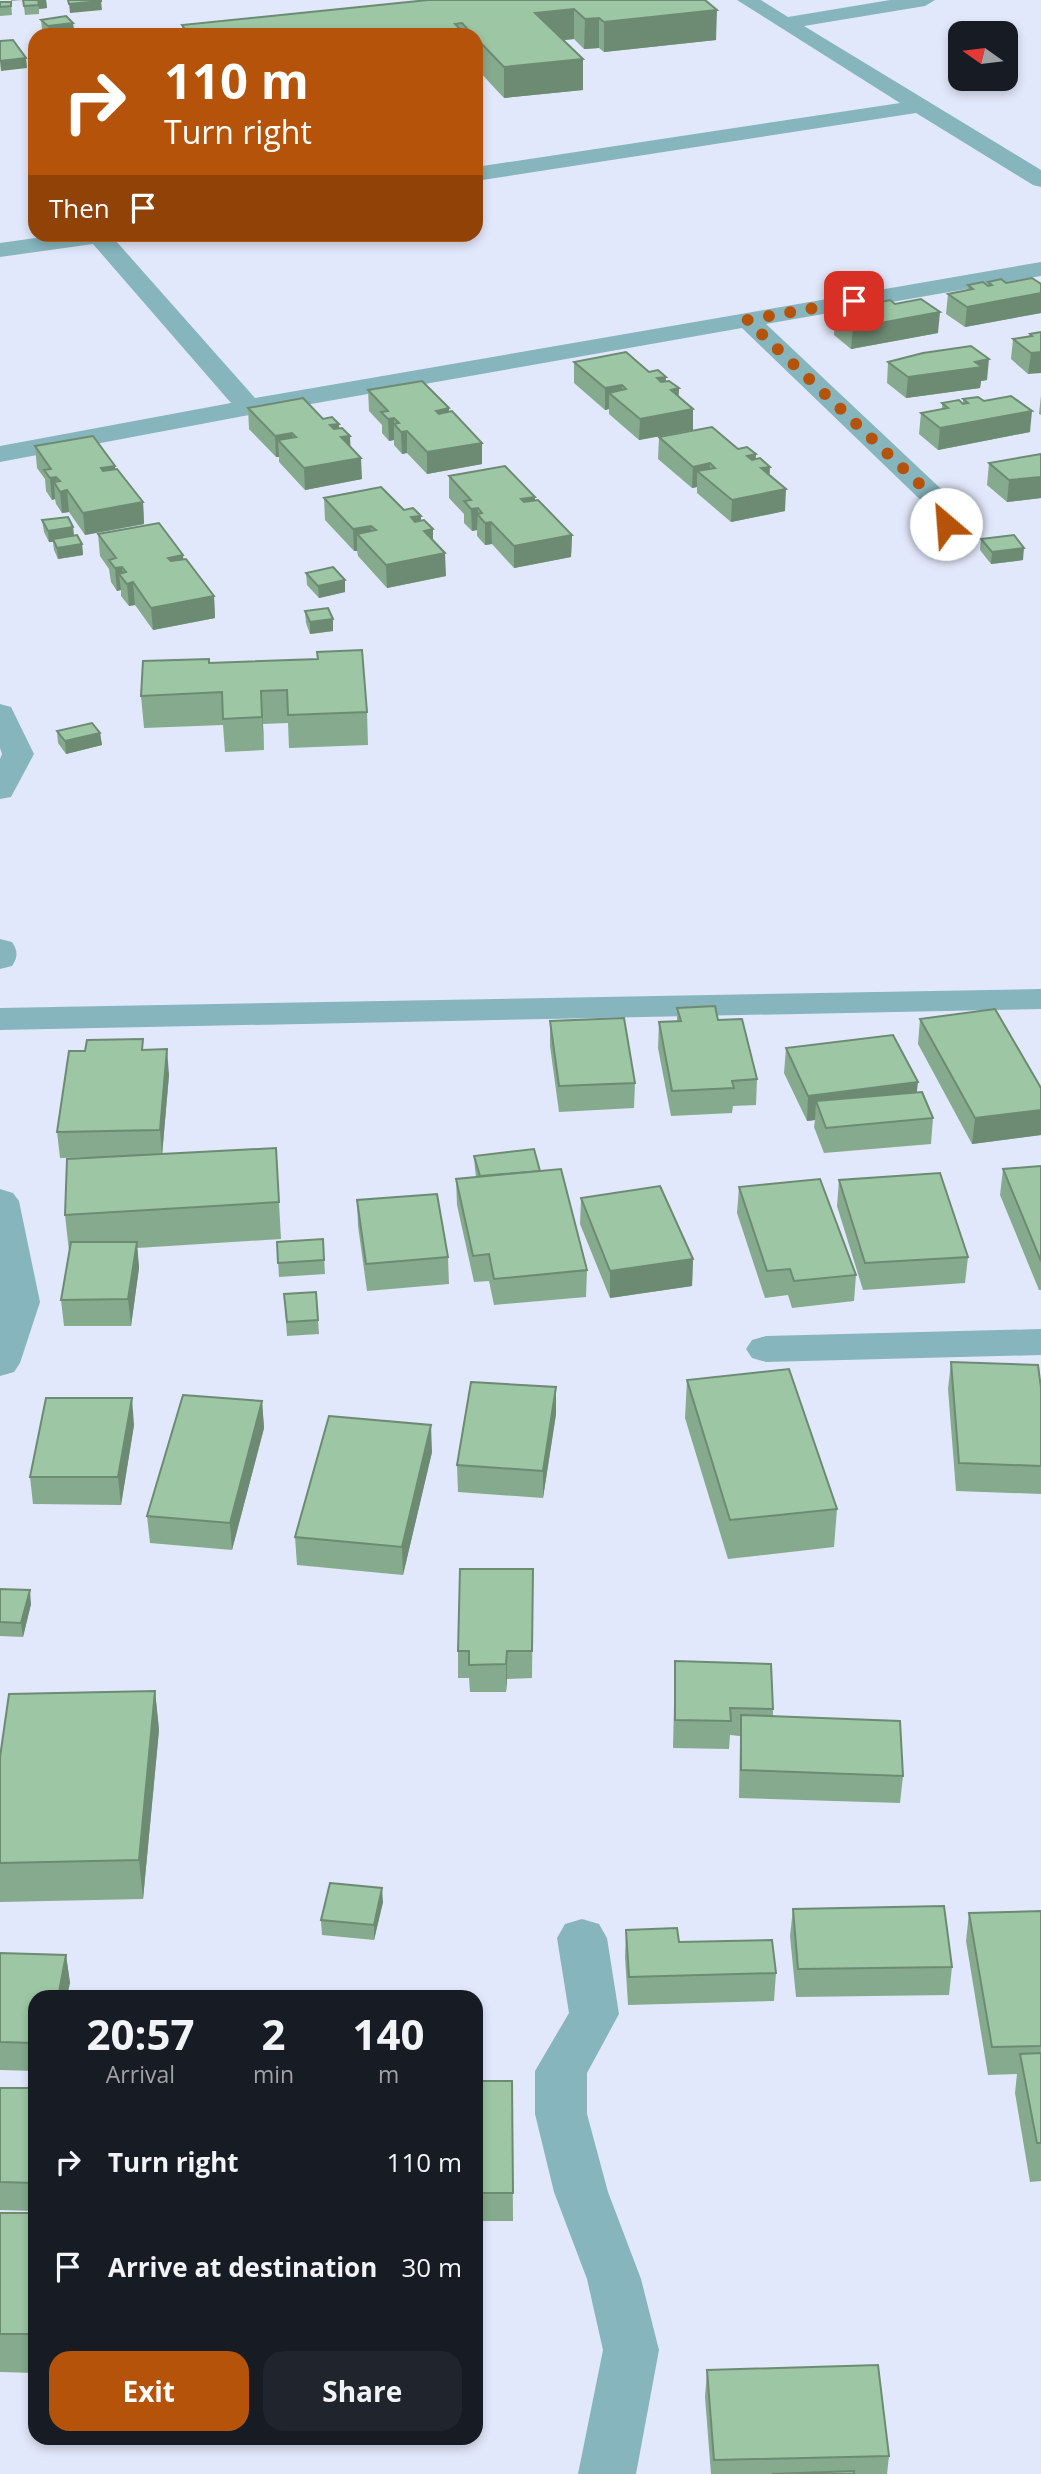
<!DOCTYPE html>
<style>
:root{--surface:#171b24;--page:#20242c;--text:#f1f3f6;--muted:#9ea1a6;--accent:#b45309}
body{margin:0;font-family:"Open Sans",sans-serif;background:var(--page);color:var(--text);height:100vh;display:flex;flex-direction:column;font-size:26px;white-space:nowrap}
*{box-sizing:border-box;margin:0}
p{font-size:23px;color:var(--muted)}
.icon{flex:none;width:38px;height:38px;fill:none;stroke:currentColor;stroke-width:2;stroke-linecap:round;stroke-linejoin:round}
.map{position:relative;flex:1;overflow:hidden}
.drawer{position:absolute;left:28px;top:1990px;width:455px;height:455px;display:flex;flex-direction:column;background:var(--surface);border-radius:21px;box-shadow:0 4px 10px #0003}
.drawer>*{flex:none}
.guide{position:absolute;left:28px;top:28px;width:455px;height:214px;border-radius:21px;box-shadow:0 4px 10px #0003;background:#b45309;color:#fff;overflow:hidden}
.needle{width:46px;rotate:284deg}
.fabs{position:absolute;left:948px;top:21px;display:grid;gap:14px}
.fabs a{display:grid;place-items:center;width:70px;height:70px;border-radius:14px;background:var(--surface);box-shadow:0 4px 10px #0003;font-size:35px}
.pin{position:absolute;display:grid;place-items:center;width:60px;height:60px;color:#fff;margin:-30px;border-radius:14px;box-shadow:0 4px 10px #0006}
.me{position:absolute;width:77px;margin:-38px;rotate:333deg;stroke-linejoin:round;filter:drop-shadow(0 0 5px #0008)}
.turn{display:flex;align-items:center;gap:24px;height:147px;padding:0 21px;font-size:32px}
.turn .icon{width:91px;height:91px;stroke-width:2.5}
.turn b{display:block;font-size:49px;line-height:60px}
.then{display:flex;align-items:center;height:66px;padding:0 21px;background:#0003;gap:14px;font-size:26px}
.eta{display:flex;justify-content:space-evenly;align-items:center;height:119px;text-align:center}
.eta b{font-size:42px;font-weight:700;line-height:49px}
.primary-button{display:flex;gap:14px;margin-top:auto;padding:14px 21px}
.primary-button a{flex:1;height:80px;border-radius:21px;background:var(--accent);color:#fff;font-size:28px;font-weight:700;line-height:80px;text-align:center}
.primary-button a+a{background:var(--page);color:var(--text)}
ul{padding:0;list-style:none}
li{display:flex;align-items:center;gap:21px;height:105px;padding:0 21px}
li div{flex:1}
li b{display:block;font-size:26px}
li em{font-style:normal}
.map>svg:first-child{display:block}
</style>
<div class="map">
<svg width="1041" height="2474" viewBox="0 0 1041 2474">
<rect width="100%" height="100%" fill="#e2e8fb"/>
<g fill="none" stroke-linecap="round" stroke-linejoin="round">
<!-- minor -->
<g fill="#86b5be" fill-rule="evenodd">
<polygon points="737,0 761,0 788,17 890,0 935,0 925,6 804,26 1041,170 1041,187 1033,185 916,113 476,181 476,167 900,103"/>
<path d="M64,234H130L127,239L116,241L255,398L1041,262V276L766,324L956,503C961,512 961,522 956,530L946,532L936,530L932,524V511L742,328L249,415L0,462V446L231,403L93,244L0,257V243Z"/>
<polygon points="0,704 11,707 34,754 11,797 0,799 0,759 2,754 0,748"/>
<path d="M0,939L12,942C18,951 18,957 12,966L0,969Z"/>
<polygon points="1041,989 1041,1009 0,1030 0,1008"/>
<polygon points="0,1189 13,1193 19,1201 40,1302 20,1363 14,1372 0,1376"/>
<polygon points="1041,1329 1041,1355 766,1362 752,1358 746,1349 752,1340 766,1336"/>
<polygon points="582,1919 599,1924 607,1938 619,2014 587,2073 587,2114 608,2192 641,2279 659,2350 636,2474 578,2474 603,2350 587,2279 554,2192 535,2114 535,2071 569,2013 557,1938 565,1924"/>
</g>
</g>
<!-- wall -->
<g fill="#86aa8d">
<polygon points="11,0 46,0 47,8 39,9 39,14 25,15 23,0 11,1"/>
<polygon points="705,0 716,40 604,52 599,48 584,49 574,39 564,40 583,59 583,90 504,98 476,68 476,35 183,35 182,25"/>
<polygon points="0,2 11,2 12,15 0,16"/>
<polygon points="41,20 73,23 74,32 49,35 42,29"/>
<polygon points="988,282 1006,283 1041,293 1041,313 965,327 946,314 948,294 968,290 968,285 988,286"/>
<polygon points="876,303 938,333 851,349 834,335 835,315 855,311 856,306 876,305"/>
<polygon points="1041,332 1028,374 1011,359 1013,339 1029,336 1030,334"/>
<polygon points="574,362 649,372 679,388 678,396 693,409 693,430 639,440 609,414 609,409 605,410 574,383"/>
<polygon points="888,362 987,380 981,381 980,388 906,398 887,383"/>
<polygon points="368,390 449,408 449,412 482,443 482,464 427,474 407,453 402,454 394,445 394,440 389,441 382,433 382,425 369,411"/>
<polygon points="1041,395 1041,415 1039,414"/>
<polygon points="963,399 1030,432 938,450 919,434 921,413 942,409 942,403 963,404"/>
<polygon points="248,408 323,419 339,428 362,479 305,490 279,462 279,457 276,457 249,429"/>
<polygon points="659,437 738,449 756,454 755,459 769,475 785,511 731,522 697,493 697,487 692,488 658,459"/>
<polygon points="35,446 115,466 115,469 143,502 144,524 85,535 69,512 62,513 56,504 55,499 52,500 46,491 45,479 37,468"/>
<polygon points="1041,454 1041,498 1007,502 987,485 989,463"/>
<polygon points="449,476 535,500 572,535 571,557 514,568 492,544 485,545 477,536 477,530 472,531 464,523 464,514 449,498"/>
<polygon points="324,498 404,510 433,529 433,540 446,576 387,588 358,556 357,551 354,551 325,520"/>
<polygon points="42,520 73,527 74,535 82,544 83,555 58,559 54,550 53,542 49,542 44,532"/>
<polygon points="98,534 184,559 214,596 215,618 153,630 135,605 129,606 121,596 121,590 117,591 111,582 109,569 100,556"/>
<polygon points="981,539 1023,560 991,564 980,550"/>
<polygon points="306,573 345,580 345,592 319,598 307,585"/>
<polygon points="305,611 333,631 310,634 306,623"/>
<polygon points="209,663 367,712 368,745 289,748 288,723 263,724 264,750 225,752 223,725 144,728 141,696"/>
<polygon points="57,731 100,733 102,745 66,754 58,743"/>
<polygon points="677,1008 718,1020 757,1079 756,1105 733,1106 732,1113 671,1116 658,1048 659,1022 677,1021"/>
<polygon points="920,1019 1041,1088 1041,1135 972,1144 918,1044"/>
<polygon points="550,1021 635,1083 634,1108 559,1112 550,1046"/>
<polygon points="786,1048 917,1092 933,1118 931,1144 824,1153 814,1127 815,1120 807,1121 784,1073"/>
<polygon points="144,1050 169,1075 162,1154 276,1148 281,1239 137,1248 139,1268 131,1326 64,1326 61,1300 69,1251 65,1215 108,1157 60,1158 57,1132"/>
<polygon points="474,1156 540,1171 587,1270 586,1297 494,1305 489,1281 474,1282 457,1205 456,1179 476,1177 475,1169"/>
<polygon points="1041,1166 1041,1290 1039,1290 1000,1195 1003,1169"/>
<polygon points="839,1180 968,1257 965,1283 863,1290 837,1206"/>
<polygon points="739,1187 856,1275 854,1301 792,1308 788,1295 765,1298 737,1213"/>
<polygon points="581,1198 693,1259 692,1286 610,1298 580,1224"/>
<polygon points="357,1200 448,1257 449,1284 367,1291 358,1226"/>
<polygon points="323,1239 325,1274 279,1277 277,1242"/>
<polygon points="316,1292 319,1334 287,1336 284,1294"/>
<polygon points="951,1362 1041,1388 1041,1494 956,1491 948,1389"/>
<polygon points="687,1380 837,1509 834,1547 728,1559 685,1418"/>
<polygon points="556,1387 556,1414 543,1498 458,1492 457,1465"/>
<polygon points="262,1401 264,1428 232,1550 150,1543 147,1516"/>
<polygon points="134,1425 121,1505 33,1504 30,1477"/>
<polygon points="432,1452 403,1575 297,1565 295,1537"/>
<polygon points="533,1569 532,1678 507,1679 506,1692 470,1692 469,1678 458,1678 458,1651"/>
<polygon points="0,1589 31,1604 23,1637 0,1636"/>
<polygon points="675,1661 773,1709 773,1716 903,1776 900,1803 739,1798 740,1736 730,1735 729,1749 673,1748"/>
<polygon points="155,1691 159,1730 143,1899 0,1902 0,1757"/>
<polygon points="383,1902 374,1940 322,1935 321,1920"/>
<polygon points="793,1909 952,1967 949,1995 796,1997 790,1936"/>
<polygon points="1041,1911 1041,2181 1030,2182 1015,2093 1017,2074 988,2075 966,1941 969,1913"/>
<polygon points="626,1930 679,1942 776,1973 774,2001 628,2005 625,1957"/>
<polygon points="0,1953 66,1955 70,1983 35,1997 35,2071 0,2070"/>
<polygon points="476,2081 512,2081 513,2221 476,2221"/>
<polygon points="0,2088 35,2088 35,2211 0,2210"/>
<polygon points="0,2213 35,2213 35,2373 0,2372"/>
<polygon points="707,2370 889,2456 887,2474 711,2474 705,2397"/>
</g>
<!-- shaded-wall -->
<g fill="#6d8b73">
<polygon points="38,0 46,0 47,8 39,9"/>
<polygon points="101,1 102,10 70,13 69,4"/>
<polygon points="574,9 574,39 535,43 535,13"/>
<polygon points="717,10 716,40 604,52 604,22"/>
<polygon points="599,18 599,48 584,49 585,19"/>
<polygon points="73,23 74,32 49,35 48,26"/>
<polygon points="410,29 410,35 352,35"/>
<polygon points="26,58 27,68 1,71 0,61"/>
<polygon points="583,59 583,90 504,98 504,67"/>
<polygon points="1041,293 1041,313 965,327 967,307"/>
<polygon points="940,312 938,333 851,349 853,328"/>
<polygon points="1041,352 1041,373 1028,374 1031,353"/>
<polygon points="989,359 987,380 981,381 980,388 906,398 908,377"/>
<polygon points="666,377 665,398 657,378"/>
<polygon points="622,385 621,403 609,393 609,409 605,410 605,388"/>
<polygon points="679,388 678,410 671,390"/>
<polygon points="449,408 450,429 436,411"/>
<polygon points="693,409 693,430 639,440 640,419"/>
<polygon points="1032,411 1030,432 938,450 940,428"/>
<polygon points="394,418 394,440 389,441 388,419"/>
<polygon points="339,424 340,445 330,425"/>
<polygon points="407,431 407,453 402,454 401,432"/>
<polygon points="292,433 293,454 278,440 279,457 276,457 275,436"/>
<polygon points="350,436 351,457 341,437"/>
<polygon points="482,443 482,464 427,474 427,452"/>
<polygon points="756,454 755,475 747,456"/>
<polygon points="361,458 362,479 305,490 304,468"/>
<polygon points="710,463 709,481 697,471 697,487 692,488 693,467"/>
<polygon points="115,466 117,487 101,468"/>
<polygon points="770,467 769,488 761,468"/>
<polygon points="56,477 58,488 54,482 55,499 52,500 50,478"/>
<polygon points="1041,477 1041,498 1007,502 1009,480"/>
<polygon points="786,489 785,511 731,522 732,500"/>
<polygon points="67,490 69,512 62,513 60,492"/>
<polygon points="535,497 535,519 521,499"/>
<polygon points="143,502 144,524 85,535 83,513"/>
<polygon points="478,508 477,530 472,531 471,509"/>
<polygon points="421,516 421,538 411,517"/>
<polygon points="491,522 492,544 485,545 485,523"/>
<polygon points="371,526 372,548 357,534 357,551 354,551 353,529"/>
<polygon points="73,527 74,539 53,539 53,542 49,542 48,531"/>
<polygon points="433,529 433,551 424,531"/>
<polygon points="572,535 571,557 514,568 514,546"/>
<polygon points="82,544 83,555 58,559 57,548"/>
<polygon points="1024,548 1023,560 991,564 992,552"/>
<polygon points="445,553 446,576 387,588 386,565"/>
<polygon points="183,555 185,578 168,558"/>
<polygon points="122,567 123,578 119,574 121,590 117,591 115,568"/>
<polygon points="345,580 345,592 319,598 318,586"/>
<polygon points="133,582 135,605 129,606 127,584"/>
<polygon points="214,596 215,618 153,630 151,608"/>
<polygon points="333,619 333,631 310,634 310,622"/>
<polygon points="261,691 263,724 264,750 262,717"/>
<polygon points="100,733 102,745 66,754 65,741"/>
<polygon points="167,1049 169,1075 162,1156 160,1130"/>
<polygon points="918,1082 915,1108 816,1101 815,1120 807,1121 808,1096"/>
<polygon points="1041,1110 1041,1135 972,1144 975,1118"/>
<polygon points="137,1242 139,1268 131,1326 128,1299"/>
<polygon points="693,1259 692,1286 610,1298 610,1271"/>
<polygon points="556,1387 556,1414 543,1498 543,1471"/>
<polygon points="132,1398 134,1425 121,1505 118,1477"/>
<polygon points="262,1401 264,1428 232,1550 230,1523"/>
<polygon points="431,1425 432,1452 403,1575 402,1547"/>
<polygon points="30,1590 31,1604 23,1637 21,1623"/>
<polygon points="507,1651 507,1679 506,1692 506,1664"/>
<polygon points="155,1691 159,1730 143,1899 139,1860"/>
<polygon points="382,1888 383,1902 374,1940 374,1925"/>
<polygon points="66,1955 70,1983 67,1997 58,1997"/>
</g>
<!-- building -->
<g fill="#9cc6a4" stroke="#6d8b73" stroke-width="2">
<polygon points="23,0 38,0 39,5 24,6"/>
<polygon points="68,0 101,0 101,1 69,4"/>
<polygon points="428,0 705,0 717,10 604,22 599,18 585,19 574,9 535,13 583,59 504,67 476,38 476,35 473,35 462,23 455,24 466,35 416,35 410,29 352,35 189,35 182,25"/>
<polygon points="0,2 11,2 11,6 0,7"/>
<polygon points="66,16 73,23 48,26 41,20"/>
<polygon points="13,40 26,58 0,61 0,41"/>
<polygon points="1032,278 1041,284 1041,293 967,307 948,294 973,289 968,285 983,282 988,286 992,285 988,282 1001,279 1006,283"/>
<polygon points="921,299 940,312 853,328 835,315 861,310 856,306 871,303 880,306 876,303 890,300 895,304"/>
<polygon points="1041,332 1041,352 1031,353 1013,339 1032,336 1030,334"/>
<polygon points="971,346 989,359 975,362 982,367 908,377 888,362 923,353"/>
<polygon points="626,352 649,372 658,370 666,377 657,378 661,382 669,381 679,388 671,390 693,409 640,419 609,393 626,389 622,385 605,388 574,362"/>
<polygon points="422,381 449,408 436,411 439,414 452,411 482,443 427,452 407,431 401,432 394,424 399,423 394,418 388,419 381,412 388,411 368,390"/>
<polygon points="1011,396 1032,411 940,428 921,413 948,408 942,403 959,400 963,404 968,403 963,399 978,397 984,401"/>
<polygon points="303,398 323,419 332,417 339,424 330,425 334,429 342,428 350,436 341,437 361,458 304,468 278,440 296,437 292,433 275,436 248,408"/>
<polygon points="712,427 738,449 747,447 756,454 747,456 752,460 760,458 770,467 761,468 786,489 732,500 697,471 715,468 710,463 693,467 659,437"/>
<polygon points="93,436 115,466 101,468 103,471 117,469 143,502 83,513 67,490 60,492 54,482 60,481 56,477 50,478 44,470 51,469 35,446"/>
<polygon points="1041,454 1041,477 1009,480 989,463"/>
<polygon points="505,466 535,497 521,499 524,502 538,500 572,535 514,546 491,522 485,523 477,514 482,513 478,508 471,509 464,501 471,500 449,476"/>
<polygon points="381,487 404,510 413,508 421,516 411,517 415,522 424,520 433,529 424,531 445,553 386,565 357,534 376,530 371,526 353,529 324,498"/>
<polygon points="68,517 73,527 48,531 42,520"/>
<polygon points="159,523 183,555 168,558 171,561 186,559 214,596 151,608 133,582 127,584 119,574 126,572 122,567 115,568 109,560 116,558 98,534"/>
<polygon points="77,535 82,544 57,548 53,539"/>
<polygon points="1014,535 1024,548 992,552 981,539"/>
<polygon points="333,567 345,580 318,586 306,573"/>
<polygon points="328,608 333,619 310,622 305,611"/>
<polygon points="362,650 367,712 288,715 287,690 261,691 262,717 223,719 222,692 141,696 143,661 209,659 209,663 318,659 317,652"/>
<polygon points="92,723 100,733 65,741 57,731"/>
<polygon points="715,1006 718,1020 742,1019 757,1079 732,1081 734,1088 672,1091 659,1022 681,1021 677,1008"/>
<polygon points="995,1009 1041,1088 1041,1110 975,1118 920,1019"/>
<polygon points="624,1018 635,1083 559,1086 550,1021"/>
<polygon points="893,1035 918,1082 808,1096 786,1048"/>
<polygon points="143,1039 142,1050 167,1049 160,1130 57,1132 69,1051 85,1051 87,1040"/>
<polygon points="922,1092 933,1118 826,1128 816,1101"/>
<polygon points="276,1148 279,1202 65,1215 67,1159"/>
<polygon points="534,1149 540,1171 480,1176 474,1156"/>
<polygon points="1041,1166 1041,1261 1003,1169"/>
<polygon points="561,1169 587,1270 494,1279 489,1254 473,1256 456,1179"/>
<polygon points="940,1173 968,1257 865,1263 839,1180"/>
<polygon points="820,1179 856,1275 794,1281 790,1269 767,1271 739,1187"/>
<polygon points="660,1186 693,1259 610,1271 581,1198"/>
<polygon points="437,1194 448,1257 366,1264 357,1200"/>
<polygon points="323,1239 324,1260 278,1263 277,1242"/>
<polygon points="71,1242 137,1242 128,1299 61,1300"/>
<polygon points="316,1292 318,1320 287,1322 284,1294"/>
<polygon points="951,1362 1038,1365 1041,1388 1041,1466 959,1463"/>
<polygon points="789,1369 837,1509 730,1520 687,1380"/>
<polygon points="471,1382 556,1387 543,1471 457,1465"/>
<polygon points="183,1395 262,1401 230,1523 147,1516"/>
<polygon points="46,1398 132,1398 118,1477 30,1477"/>
<polygon points="329,1416 431,1425 402,1547 295,1537"/>
<polygon points="460,1569 533,1569 532,1651 507,1651 506,1664 469,1665 469,1651 458,1651"/>
<polygon points="0,1589 30,1590 21,1623 0,1622"/>
<polygon points="675,1661 771,1664 773,1709 730,1708 731,1721 675,1720"/>
<polygon points="155,1691 139,1860 0,1863 0,1757 9,1694"/>
<polygon points="741,1715 900,1721 903,1776 741,1770"/>
<polygon points="330,1883 382,1888 374,1925 321,1920"/>
<polygon points="944,1906 952,1967 798,1969 793,1909"/>
<polygon points="1041,1911 1041,2046 992,2047 969,1913"/>
<polygon points="677,1928 679,1942 772,1940 776,1973 629,1977 626,1930"/>
<polygon points="0,1953 66,1955 58,1997 35,1997 35,2043 0,2042"/>
<polygon points="1041,2053 1041,2143 1037,2143 1020,2054"/>
<polygon points="476,2081 512,2081 513,2193 476,2193"/>
<polygon points="0,2088 35,2088 35,2183 0,2182"/>
<rect x="0" y="2213" width="35" height="121"/>
<polygon points="878,2365 889,2456 714,2460 707,2370"/>
<polygon points="854,2471 854,2474 772,2474"/>
</g>
<g fill="none" stroke-linecap="round" stroke-linejoin="round">
<!-- route -->
<polyline stroke="#b45309" stroke-width="12" stroke-dasharray="0 21.6" points="854,301 747,320 946,509 946,524"/>
</g>
</svg>
<div class="fabs">
<a><svg class="needle" viewBox="-14 -14 28 28"><path d="M0-13l5 13h-10z" fill="#e53935"/><path d="M0 13l5-13h-10z" fill="#9ea1a6"/></svg></a>
</div>
<div class="pin" style="left:854px;top:301px;background:#d93025"><svg class="icon" aria-label="arrive" viewBox="0 0 24 24"><path d="M6 21V4h12l-3 4 3 4H6"/></svg></div>
<svg class="me" style="left:946px;top:524px" viewBox="-20 -20 40 40"><circle r="19" fill="#fff"/><path d="M0-13L10 11 0 6-10 11z" fill="#b45309"/></svg>
<div class="guide">
<div class="turn"><svg class="icon" aria-label="right" viewBox="0 0 24 24"><path d="M7 20v-9h11M14 6l5 5-5 5"/></svg><div><b>110 m</b>Turn right</div></div>
<div class="then">Then<svg class="icon" aria-label="arrive" viewBox="0 0 24 24"><path d="M6 21V4h12l-3 4 3 4H6"/></svg></div>
</div>
<section class="drawer">
<div class="eta">
<div><b>20:57</b><p>Arrival</p></div>
<div><b>2</b><p>min</p></div>
<div><b>140</b><p>m</p></div>
</div>
<ul>
<li><svg class="icon" aria-label="right" viewBox="0 0 24 24"><path d="M7 20v-9h11M14 6l5 5-5 5"/></svg><div><b>Turn right</b></div><em>110 m</em></li>
<li><svg class="icon" aria-label="arrive" viewBox="0 0 24 24"><path d="M6 21V4h12l-3 4 3 4H6"/></svg><div><b>Arrive at destination</b></div><em>30 m</em></li>
</ul>
<div class="primary-button"><a>Exit</a><a>Share</a></div>
</section>
</div>
